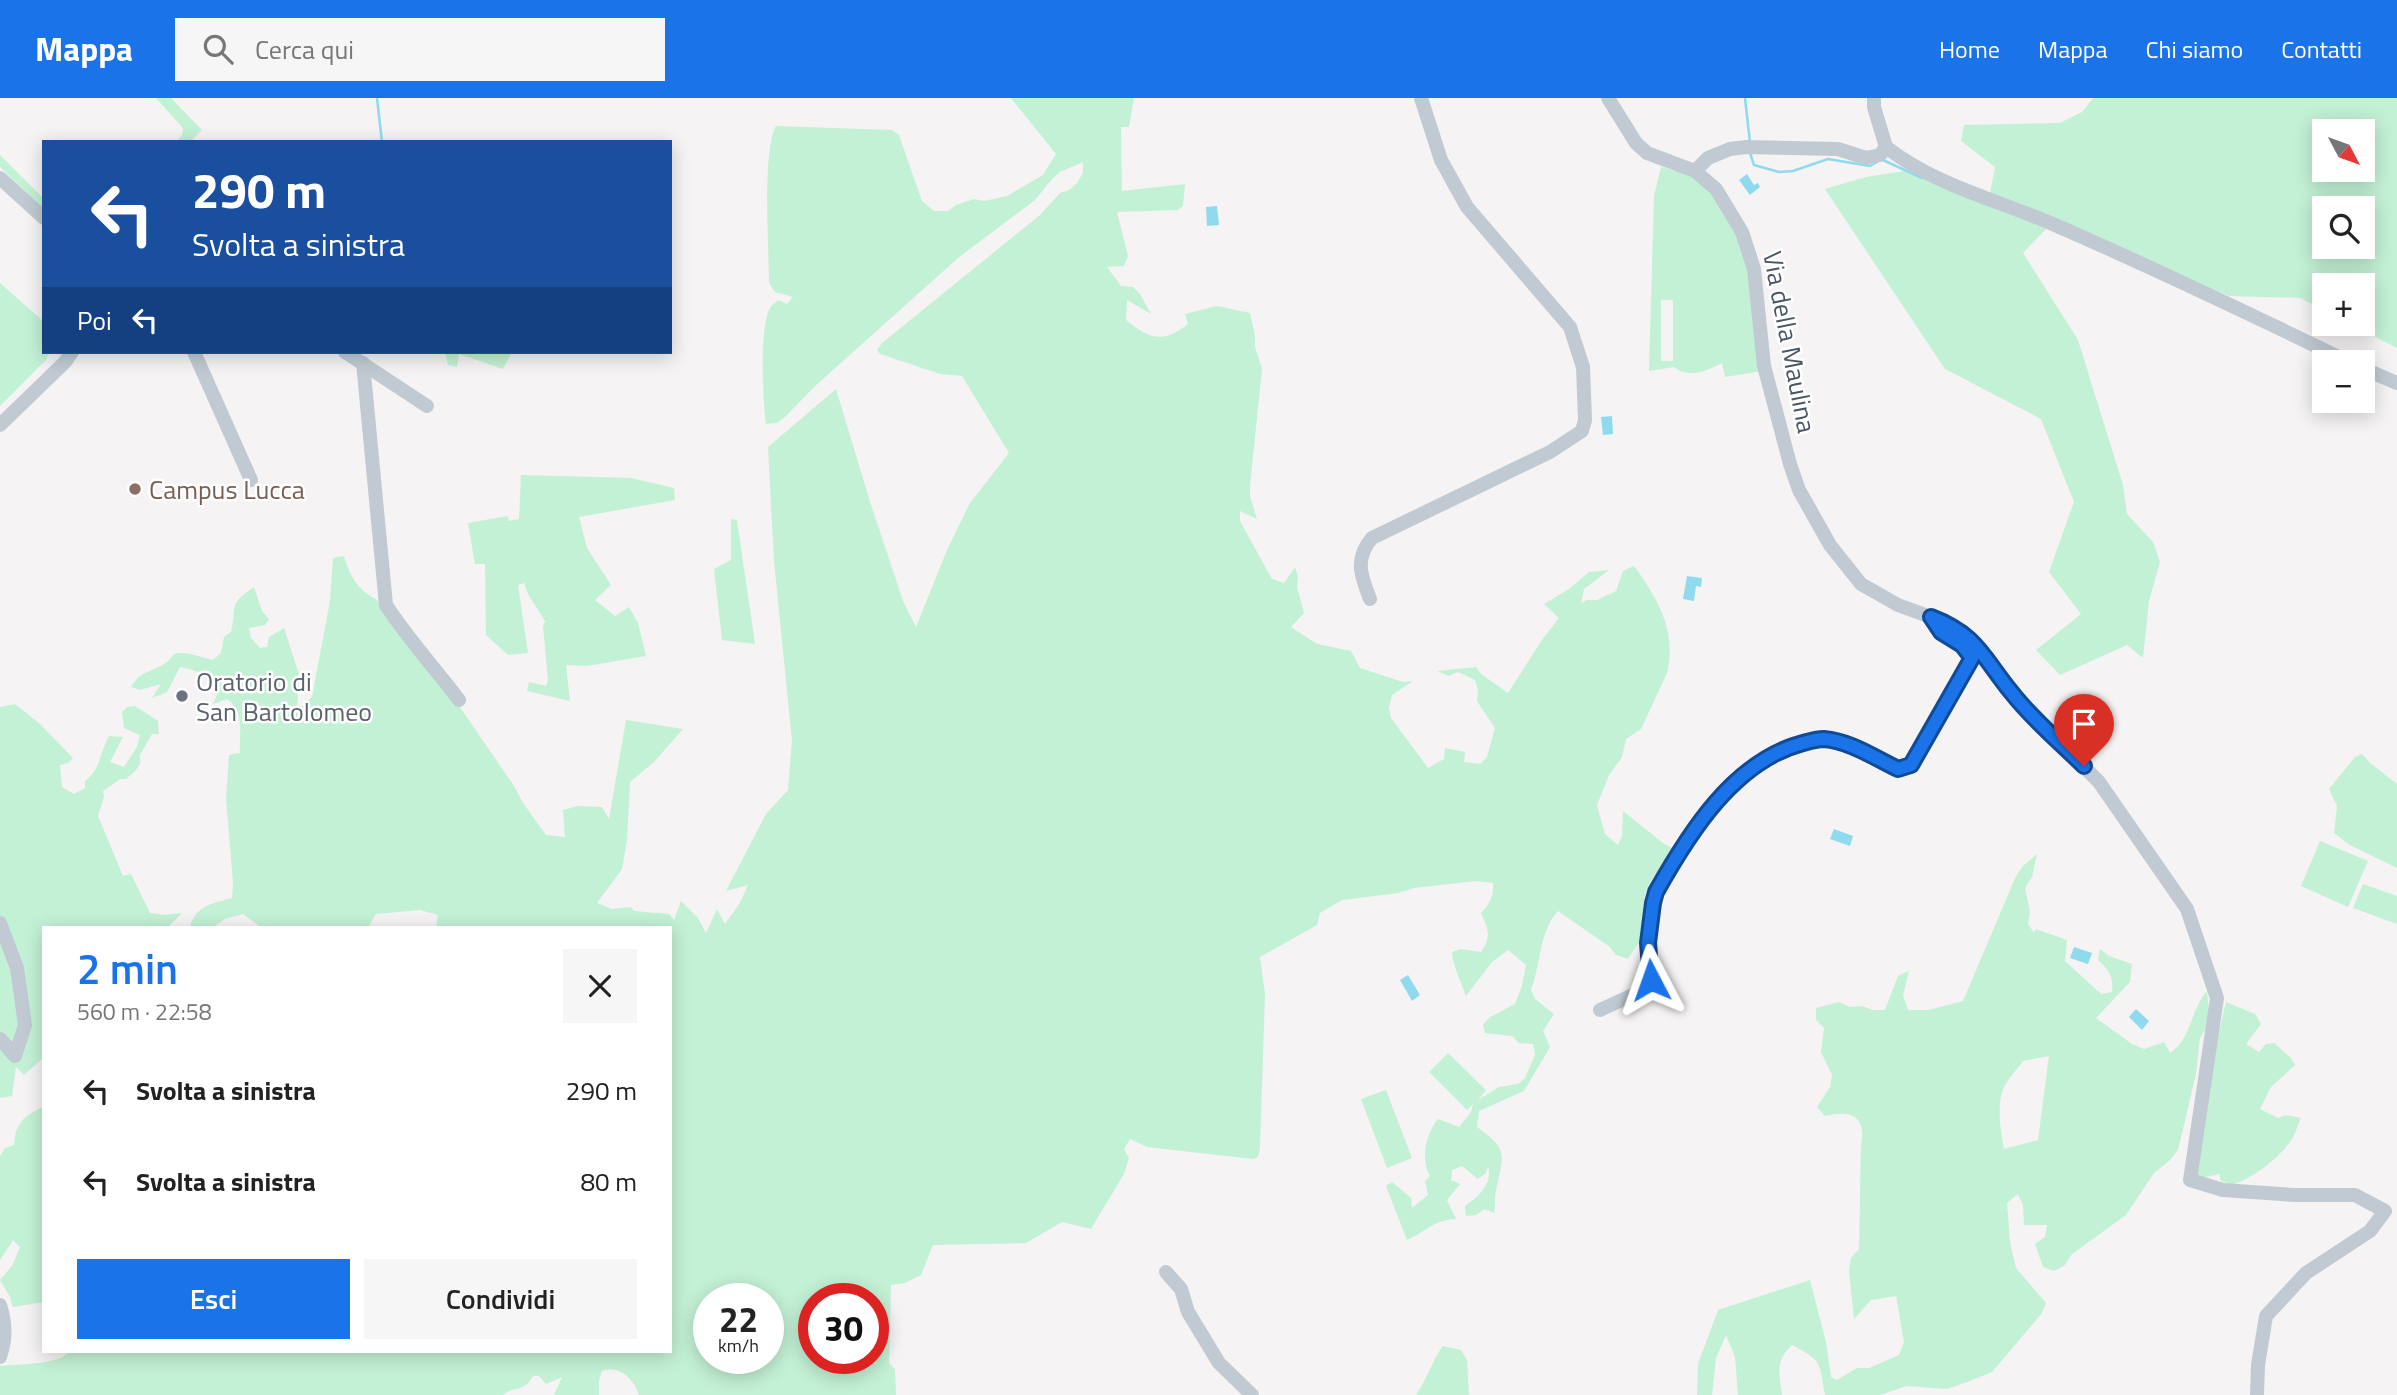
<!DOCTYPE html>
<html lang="it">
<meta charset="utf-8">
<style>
:root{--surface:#fff;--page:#f6f6f6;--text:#222;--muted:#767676;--accent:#1a73e8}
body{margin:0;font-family:"Titillium Web",sans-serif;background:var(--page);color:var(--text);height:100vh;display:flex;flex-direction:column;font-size:26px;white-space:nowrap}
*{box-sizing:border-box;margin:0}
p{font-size:23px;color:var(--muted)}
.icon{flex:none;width:38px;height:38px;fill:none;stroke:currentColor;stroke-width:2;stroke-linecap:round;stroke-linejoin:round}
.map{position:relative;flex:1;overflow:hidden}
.drawer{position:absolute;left:42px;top:828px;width:630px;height:427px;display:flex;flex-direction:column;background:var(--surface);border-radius:0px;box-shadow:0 4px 18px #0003}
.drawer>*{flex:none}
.hud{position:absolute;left:42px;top:42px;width:630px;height:214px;border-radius:0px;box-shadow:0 4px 18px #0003;background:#1a4fa0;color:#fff;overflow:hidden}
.needle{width:46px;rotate:131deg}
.buttons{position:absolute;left:2312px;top:21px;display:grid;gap:14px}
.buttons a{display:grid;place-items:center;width:63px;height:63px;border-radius:0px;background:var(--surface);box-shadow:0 4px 18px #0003;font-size:35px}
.speed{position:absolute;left:693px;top:1185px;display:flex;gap:14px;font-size:35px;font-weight:700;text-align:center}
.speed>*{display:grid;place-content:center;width:91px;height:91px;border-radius:50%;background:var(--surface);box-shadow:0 4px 18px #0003;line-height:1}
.speed small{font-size:18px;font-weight:400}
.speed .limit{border:10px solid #d22;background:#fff;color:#111}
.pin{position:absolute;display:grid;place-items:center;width:60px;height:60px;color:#fff;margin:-72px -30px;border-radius:50% 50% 50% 0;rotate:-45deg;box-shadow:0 0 7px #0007}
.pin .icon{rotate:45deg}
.me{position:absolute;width:77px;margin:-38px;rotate:356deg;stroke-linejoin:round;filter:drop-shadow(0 0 5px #0008)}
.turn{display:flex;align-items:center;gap:24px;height:147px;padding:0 35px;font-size:32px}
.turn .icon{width:91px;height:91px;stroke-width:2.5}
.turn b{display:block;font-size:49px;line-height:60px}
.then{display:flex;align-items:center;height:66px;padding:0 35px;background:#0003;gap:14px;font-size:26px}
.round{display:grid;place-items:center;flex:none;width:74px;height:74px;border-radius:0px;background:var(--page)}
.summary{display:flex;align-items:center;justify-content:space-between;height:119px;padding:0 35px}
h1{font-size:42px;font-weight:600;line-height:52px;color:var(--accent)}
.button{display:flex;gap:14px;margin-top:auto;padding:14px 35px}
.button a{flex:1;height:80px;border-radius:0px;background:var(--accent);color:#fff;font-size:28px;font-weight:600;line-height:80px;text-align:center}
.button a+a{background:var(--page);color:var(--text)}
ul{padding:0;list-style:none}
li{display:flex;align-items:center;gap:21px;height:91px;padding:0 35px}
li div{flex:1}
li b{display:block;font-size:26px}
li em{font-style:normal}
header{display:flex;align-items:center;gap:42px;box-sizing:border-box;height:98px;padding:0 35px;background:var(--accent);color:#fff}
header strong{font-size:33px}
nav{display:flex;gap:38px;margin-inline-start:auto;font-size:24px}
.search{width:490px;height:63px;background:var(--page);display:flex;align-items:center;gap:18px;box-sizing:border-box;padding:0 24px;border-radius:0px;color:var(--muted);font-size:26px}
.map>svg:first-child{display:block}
</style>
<header>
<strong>Mappa</strong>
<div class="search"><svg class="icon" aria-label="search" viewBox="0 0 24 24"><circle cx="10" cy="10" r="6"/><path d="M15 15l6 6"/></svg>Cerca qui</div>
<nav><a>Home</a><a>Mappa</a><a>Chi siamo</a><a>Contatti</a></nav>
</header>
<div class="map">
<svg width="2397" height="1297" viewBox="0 0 2397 1297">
<rect width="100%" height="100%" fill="#f5f3f3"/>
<!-- green -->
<g fill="#c3f1d5" fill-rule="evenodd">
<polygon points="156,0 171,0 202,32 190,44 176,44 182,37 183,30"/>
<path d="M1011,0H1134L1129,29H1121L1122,93L1185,86L1183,108L1178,112L1117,114L1128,158L1124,168L1107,169L1121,188L1133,189L1140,196L1151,216L1127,202L1126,222C1149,241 1163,246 1188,226L1185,216L1217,208L1250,215L1255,238V249L1262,271L1250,388V398L1257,421L1240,413V423L1272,481L1284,485L1295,469L1298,479L1297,489L1304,515L1291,529L1317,546L1351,553L1360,570L1403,584L1413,583L1392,597L1389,610L1391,620L1428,670L1444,661L1445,650L1465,654L1464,664L1480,666L1487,659L1495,630L1477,603L1478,592L1475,582L1458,574L1449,578L1437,573L1476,569L1481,576L1508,595L1542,542L1559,520L1544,506L1569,491L1589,474L1609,472L1584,491L1581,505L1587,502H1597L1616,493L1623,473L1634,468C1658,501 1677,533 1667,575L1641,631L1626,641L1622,659L1609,677L1597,707L1605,736L1618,747L1622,738L1623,713L1663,745L1677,753C1663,767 1646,783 1644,804C1643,813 1646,824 1647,832L1628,861L1616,857L1610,849L1558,813C1539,833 1541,866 1531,892L1535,901L1554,916L1543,933L1550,949L1524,993L1479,1013L1477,1029C1510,1053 1503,1055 1496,1093C1494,1100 1496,1107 1494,1115L1485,1111L1476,1117L1466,1118L1465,1108C1479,1098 1493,1086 1488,1068L1486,1075L1478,1081L1462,1068L1452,1072L1451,1082L1460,1086L1447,1102L1456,1121C1434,1122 1427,1133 1407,1142L1386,1088L1392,1084L1411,1100L1412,1110L1428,1097L1425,1083L1430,1078C1420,1060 1426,1036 1438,1021L1459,1029L1471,1014L1473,1006L1467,1012L1429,974L1448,955L1486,992L1478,1002L1499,989L1518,986L1525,980L1535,957L1533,946L1519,945L1512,938L1485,935L1483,927L1490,919L1515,906L1522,888L1526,867L1508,852L1492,864L1466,898C1462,886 1452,865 1452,854L1461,851L1481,854C1492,839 1488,831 1481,815C1490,805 1494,799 1493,785L1476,783L1414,790L1398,795L1342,802L1320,815L1317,827L1260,859L1265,896L1260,1050L1258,1059L1253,1061L1147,1049L1130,1041L1124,1051L1129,1060L1124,1076L1091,1131L1062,1124L1026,1145L933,1147L921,1177L905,1185L891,1187L889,1265L895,1271L896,1297H639C633,1280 620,1267 602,1273L599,1283V1297H554L562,1279L546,1286L539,1278H533C524,1295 515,1287 503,1297H0V1268C18,1266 60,1267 70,1253H670V830L436,829L438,817L420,812L376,816L368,829H261L243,816L225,821L213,829H190C196,807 212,806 232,800L233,785L226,701L229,657L240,655C239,635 245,613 227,601L213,606L220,589C210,578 194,571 180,569L167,594L152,600L161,586L140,592L131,589C142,571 152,575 167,564C172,560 172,555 180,555C187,554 204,560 213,562L221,555L224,539L231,534C238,507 226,508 254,489L262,513L269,521L265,527L249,530L251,540L260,550L267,549L269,539L284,530L299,576L297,613L312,599L330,503L333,460L344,458C350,479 358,492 377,502L451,596L514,688L523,705L546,737L565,739L563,712L578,708L602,709L609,721L626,622L683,631L654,664L630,684L627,742L622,771L597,805L612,811L631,809L634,813L669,816L674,822L681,803L698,820L706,835L717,811L725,826L740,805L748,787L726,793L766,716L788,692L792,643L774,463L768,349L836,291L871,407L903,503L916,529L947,452L970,405L1009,355L962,278L940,276L880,256L877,252L882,245L1040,117L1060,95L1069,92L1077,85L1083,75V64L1060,74L1052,81L1035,102L958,160L814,289L785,319L777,325L766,326C763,302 759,230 770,210C771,208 776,204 778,202L787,206L793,199L775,194L769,185C769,152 762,53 776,28L892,32L899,37L922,103L934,113H948L956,107L974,101L984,103L1007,98L1043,77L1056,56ZM709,1200H768V1260H709ZM814,1200H873V1260H814Z"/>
<path d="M2093,0H2397V250L2350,226H2362V187H2324V212L2300,200L2229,198L2049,128L2023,155L2078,242L2123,387L2127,416L2153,444L2160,464L2149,503L2143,560L2127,547L2060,577L2036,552L2081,516L2049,474L2074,404L2041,321L1945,271L1825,91L1866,79L1904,73L1989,101L1995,69L1961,43L1964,27L2060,25L2082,14ZM2324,33H2362V72H2324ZM2324,110H2362V149H2324Z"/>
<polygon points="0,57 44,101 44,111 0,69"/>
<path d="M1661,69L1691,77L1711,91L1726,115L1745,156L1762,273L1725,279L1722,265C1706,273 1690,281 1674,269L1649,273L1654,98ZM1661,202H1673V263H1661Z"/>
<polygon points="0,185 44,224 44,254 49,254 46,262 0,308"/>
<polygon points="445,254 512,254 503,271 459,256 457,269 448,267"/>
<polygon points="521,377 631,380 674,390 675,402 579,419 587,450 611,487 595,502 615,518 629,509 638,525 646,558 587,568 566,567 570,603 527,593 529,584 546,588 548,582 543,529 545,523 528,496 524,485 518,487 528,555 508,557 486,537 485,466 475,466 468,425 508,418 509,423 519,421"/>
<polygon points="731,421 737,422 755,546 722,542 714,471 731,462"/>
<path d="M15,606L40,626L73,660L68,665L60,667L62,689L74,696L85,690V683C101,671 100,654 109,638L123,639L110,664L124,669L137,649L140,637L124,630L122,614L127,609L135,608L158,623L159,636H152L140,657V666L136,672L126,681H120L103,693L104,699L98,718L123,778L131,776L150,815L165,817L182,815L168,829L44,830V959L24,977L16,969L12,998L0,1000V609Z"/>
<polygon points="2362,656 2370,665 2397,686 2397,770 2350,747 2334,735 2337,708 2329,691 2355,659"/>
<polygon points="2320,743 2368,763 2348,809 2301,788"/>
<path d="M2037,756L2032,779L2025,790L2030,814L2028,826L2034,835L2036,831L2067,842L2065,863L2101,896L2112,894C2114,879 2109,872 2098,862L2100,851L2109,858L2132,866L2130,884L2096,920L2132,946L2144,951L2164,944L2170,955C2192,941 2190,912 2207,893L2209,916L2207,929L2200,940L2196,976L2178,1052L2169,1063L2154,1075L2126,1117L2072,1156L2065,1167L2054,1173L2043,1169L2035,1146L2045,1139L2047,1127H2024L2023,1107L2018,1096L2007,1105L2010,1144L2016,1170L2046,1205L2042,1215L1992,1274L1970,1283L1947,1291L1907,1288L1880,1297H1825C1819,1264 1823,1263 1792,1247C1775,1263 1779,1275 1782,1297H1738L1735,1259L1726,1237L1716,1260L1712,1297H1697L1698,1266L1718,1212L1810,1182L1826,1244L1831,1279L1837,1282L1857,1270H1869L1899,1257L1904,1244L1896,1198L1871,1202L1854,1221L1849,1173L1851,1160L1859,1151L1861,1047C1867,1017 1850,1012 1825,1018L1817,1009L1830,989L1832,977L1821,954L1824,930L1816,922V910L1839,904L1850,909L1862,908L1873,912H1885L1898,878L1909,873L1903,897L1908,912H1929L1963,903L2016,778L2023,768ZM2049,958L2038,1042L2004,1051C2001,1035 1997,1011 2002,995C2005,983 2016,973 2023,963Z"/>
<polygon points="2363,786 2397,798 2397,826 2353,810"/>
<path d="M2226,904L2255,916L2261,926L2246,946L2259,954L2266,946L2274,945L2291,960L2295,967L2271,989L2260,1011L2278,1020L2286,1017L2301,1020C2298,1026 2296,1035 2292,1041C2279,1060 2254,1080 2231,1087L2220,1082V1076L2201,1080L2194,1075L2190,1058Z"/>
<polygon points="1386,992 1412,1060 1387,1070 1361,1001"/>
<path d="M44,1008V1204L13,1209L10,1199L0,1182L12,1168L20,1149L13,1142L0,1162V1058L5,1050L14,1047C16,1024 23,1019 44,1008Z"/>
<path d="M1443,1248L1461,1252L1467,1262L1469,1297H1416C1426,1283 1434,1259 1443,1248Z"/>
</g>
<!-- water -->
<g fill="#90daee">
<polygon points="1747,76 1754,87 1758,85 1760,89 1750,97 1739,82"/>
<polygon points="1217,108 1219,127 1207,128 1206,109"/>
<polygon points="1612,318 1613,336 1603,337 1601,319"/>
<polygon points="1687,478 1702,480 1701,489 1696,488 1694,503 1683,501"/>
<polygon points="1834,731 1853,738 1850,748 1830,741"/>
<polygon points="2074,849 2092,855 2088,866 2070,860"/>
<polygon points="1408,877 1420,897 1412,903 1400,882"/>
<polygon points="2136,911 2149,923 2142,932 2129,919"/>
</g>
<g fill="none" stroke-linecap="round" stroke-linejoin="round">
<!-- stream -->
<g stroke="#90daee" stroke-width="2.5">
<polyline points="377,0 382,44"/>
<polyline points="1745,0 1750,45"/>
<polyline points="1750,55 1754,67 1779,74 1793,73 1828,61 1870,68 1877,64"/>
<polyline points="1883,62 1922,80"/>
</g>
<!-- minor -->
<g stroke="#c1cad2" stroke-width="14">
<polyline points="1608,0 1636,45 1647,55 1695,73 1716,91 1742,134 1754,171 1764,268 1790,366 1799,392 1830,447 1861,486 1898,507 1950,526 1968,539 1980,551 2011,595 2099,684 2187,811 2217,900 2190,1082 2223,1092 2294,1097 2355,1097 2385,1113 2370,1133 2306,1175 2266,1218 2258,1267 2257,1297"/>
<path d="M1886,49C1936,88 1998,102 2055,127C2154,170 2252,217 2349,264"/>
<polyline points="1695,73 1708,60 1730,51 1746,49 1838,51 1866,60 1880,57 1886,49 1874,9 1874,0"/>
<polyline points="0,80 44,120"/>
<polyline points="194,254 251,382"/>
<polyline points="345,254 427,308"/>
<path d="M363,265L386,507C408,541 435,570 459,602"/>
<polyline points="2362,270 2397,285"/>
<polyline points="0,327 65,264 72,254"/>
<path d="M1370,501C1361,478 1354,461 1372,440L1550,354L1582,333L1585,322L1583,269L1570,229L1467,109L1441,62L1421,0"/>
<polyline points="0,825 17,870 25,927 15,958 0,941"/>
<path d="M1600,912L1648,890C1654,875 1648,860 1649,845C1649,828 1650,809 1656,794C1689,735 1734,663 1803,645C1810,643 1817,640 1824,641C1850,642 1875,660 1898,671L1911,667L1972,560L1962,547L1941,534L1931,519"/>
<polyline points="1166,1174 1181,1191 1188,1214 1219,1265 1252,1297"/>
<path d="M0,1207C6,1226 6,1241 0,1259"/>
</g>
</g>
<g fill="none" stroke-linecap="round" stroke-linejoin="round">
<!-- route casing -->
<g stroke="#114b97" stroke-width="18">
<path id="route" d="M1651,882L1648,845L1653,805L1656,794C1689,735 1734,663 1803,645C1810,643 1817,641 1824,641C1850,643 1875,660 1898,671L1911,667L1972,560L1962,547L1941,534L1931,519C1978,537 1983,560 2012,595C2033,622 2060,644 2084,668"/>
</g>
<!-- route -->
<use href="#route" stroke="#1a73e8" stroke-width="12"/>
</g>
<!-- markers -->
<circle fill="#8d6e63" stroke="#fff" stroke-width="2.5" cx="135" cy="391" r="7"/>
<circle fill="#6b7280" stroke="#fff" stroke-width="2.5" cx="182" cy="598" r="7"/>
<g text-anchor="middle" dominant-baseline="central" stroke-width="5" stroke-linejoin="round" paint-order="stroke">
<!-- street labels -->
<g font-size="26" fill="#4a5661" stroke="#fff">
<text transform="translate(1790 244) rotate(79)">Via della Maulina</text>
</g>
<!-- education labels -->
<g font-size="26" fill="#785e54" stroke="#fff" text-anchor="start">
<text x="149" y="391">Campus Lucca</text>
</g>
<!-- worship labels -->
<g font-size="26" fill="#5b616d" stroke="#fff" text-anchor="start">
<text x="196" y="583">Oratorio di<tspan x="196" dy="30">San Bartolomeo</tspan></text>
</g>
</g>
</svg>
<div class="buttons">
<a><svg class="needle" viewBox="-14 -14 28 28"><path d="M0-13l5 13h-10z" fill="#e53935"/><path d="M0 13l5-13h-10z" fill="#767676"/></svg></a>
<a><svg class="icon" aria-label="search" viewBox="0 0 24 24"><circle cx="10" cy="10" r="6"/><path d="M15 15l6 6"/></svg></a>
<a>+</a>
<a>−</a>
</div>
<div class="speed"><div>22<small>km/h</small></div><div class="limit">30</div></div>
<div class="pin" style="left:2084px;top:668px;background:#d93025"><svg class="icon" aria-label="arrive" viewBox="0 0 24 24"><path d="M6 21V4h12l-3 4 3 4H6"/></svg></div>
<svg class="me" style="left:1651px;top:882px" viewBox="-20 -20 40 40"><path d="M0-17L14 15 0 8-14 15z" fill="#1a73e8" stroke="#fff" stroke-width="4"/></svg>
<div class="hud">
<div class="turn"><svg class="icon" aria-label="left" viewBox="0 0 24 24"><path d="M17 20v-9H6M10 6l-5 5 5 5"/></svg><div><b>290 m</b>Svolta a sinistra</div></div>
<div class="then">Poi<svg class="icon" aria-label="left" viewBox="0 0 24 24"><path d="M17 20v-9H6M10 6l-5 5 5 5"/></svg></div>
</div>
<section class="drawer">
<div class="summary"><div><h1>2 min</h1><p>560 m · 22:58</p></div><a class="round"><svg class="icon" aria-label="close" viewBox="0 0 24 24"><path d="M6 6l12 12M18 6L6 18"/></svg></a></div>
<ul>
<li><svg class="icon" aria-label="left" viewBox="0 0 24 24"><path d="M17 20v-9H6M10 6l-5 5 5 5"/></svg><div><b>Svolta a sinistra</b></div><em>290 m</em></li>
<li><svg class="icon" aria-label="left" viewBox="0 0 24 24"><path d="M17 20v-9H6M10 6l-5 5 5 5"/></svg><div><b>Svolta a sinistra</b></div><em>80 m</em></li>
</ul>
<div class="button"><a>Esci</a><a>Condividi</a></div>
</section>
</div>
